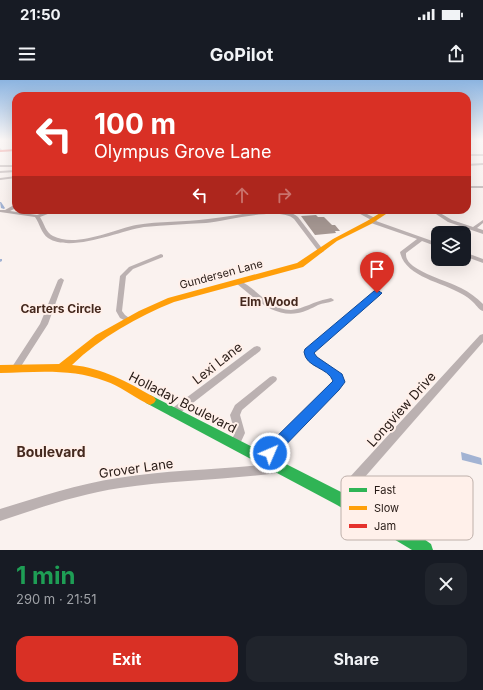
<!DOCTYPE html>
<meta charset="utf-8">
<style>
:root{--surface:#171b24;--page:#20242c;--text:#f1f3f6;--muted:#9ea1a6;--accent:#d93025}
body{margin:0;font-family:Inter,sans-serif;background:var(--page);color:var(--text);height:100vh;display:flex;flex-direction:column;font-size:15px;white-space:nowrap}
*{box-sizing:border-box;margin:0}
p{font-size:13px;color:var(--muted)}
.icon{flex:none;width:22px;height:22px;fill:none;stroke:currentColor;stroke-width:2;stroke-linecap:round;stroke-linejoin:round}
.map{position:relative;height:470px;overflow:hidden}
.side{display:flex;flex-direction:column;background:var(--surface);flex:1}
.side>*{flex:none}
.guide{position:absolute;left:12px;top:12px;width:459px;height:122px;border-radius:12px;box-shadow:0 4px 16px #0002;background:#d93025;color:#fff;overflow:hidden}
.controls{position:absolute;left:431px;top:146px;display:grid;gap:8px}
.controls a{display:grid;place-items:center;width:40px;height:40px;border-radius:8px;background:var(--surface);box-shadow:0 4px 16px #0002;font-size:20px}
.pin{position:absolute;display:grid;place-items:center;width:34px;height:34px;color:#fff;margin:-41px -17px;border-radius:50% 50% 50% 0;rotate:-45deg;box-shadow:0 0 4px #0007}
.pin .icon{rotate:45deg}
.me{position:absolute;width:44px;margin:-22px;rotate:45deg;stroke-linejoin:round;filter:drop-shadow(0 0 3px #0008)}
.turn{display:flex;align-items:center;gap:14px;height:84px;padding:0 16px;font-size:18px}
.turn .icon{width:52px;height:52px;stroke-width:2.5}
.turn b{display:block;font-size:28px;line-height:34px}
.lanes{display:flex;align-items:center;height:38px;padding:0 16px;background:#0003;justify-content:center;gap:20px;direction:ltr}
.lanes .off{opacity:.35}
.round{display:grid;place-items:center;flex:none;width:42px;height:42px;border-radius:12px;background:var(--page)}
.headline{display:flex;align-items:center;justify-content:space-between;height:68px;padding:0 16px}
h1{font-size:24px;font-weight:700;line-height:30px;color:#1e9e55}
.primary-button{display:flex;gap:8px;margin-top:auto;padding:8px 16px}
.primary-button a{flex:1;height:46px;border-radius:12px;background:var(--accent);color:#fff;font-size:16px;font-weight:700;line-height:46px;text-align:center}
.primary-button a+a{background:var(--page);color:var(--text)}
.status{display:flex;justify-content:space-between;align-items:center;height:28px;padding:0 20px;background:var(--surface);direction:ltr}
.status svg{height:11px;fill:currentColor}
header{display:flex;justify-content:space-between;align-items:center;height:52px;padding:0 16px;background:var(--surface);font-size:18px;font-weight:700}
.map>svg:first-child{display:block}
</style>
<div class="status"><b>21:50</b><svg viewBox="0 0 49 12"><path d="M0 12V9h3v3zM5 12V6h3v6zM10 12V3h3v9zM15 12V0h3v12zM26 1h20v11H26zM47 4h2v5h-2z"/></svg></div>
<header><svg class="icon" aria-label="menu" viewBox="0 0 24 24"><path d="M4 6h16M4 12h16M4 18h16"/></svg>GoPilot<svg class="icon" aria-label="share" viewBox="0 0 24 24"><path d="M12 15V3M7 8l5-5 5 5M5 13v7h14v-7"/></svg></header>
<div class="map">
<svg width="483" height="470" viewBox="0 0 483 470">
<rect width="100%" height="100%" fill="#faf2ef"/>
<!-- water -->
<polygon fill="#a2b3d3" points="461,372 481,378 482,385 462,380"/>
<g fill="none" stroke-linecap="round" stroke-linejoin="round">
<!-- canal -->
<g fill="#a2b3d3" fill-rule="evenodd">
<polygon points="0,122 1,122 5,128 4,129 1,128"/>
<polygon points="0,179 2,179 2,181 0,182"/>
</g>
</g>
<!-- building -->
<polygon fill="#a59792" points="316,135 318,137 324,137 332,145 335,145 340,151 335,151 336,153 315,155 301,136"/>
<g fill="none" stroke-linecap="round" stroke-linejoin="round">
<!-- street -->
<g fill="#bbb1b1" fill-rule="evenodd">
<polygon points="467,63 473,64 467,65"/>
<polygon points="0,68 2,70 0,71"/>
<rect x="467" y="74" width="16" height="2"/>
<polygon points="483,83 483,85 467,86 467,84"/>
<rect x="0" y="85" width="16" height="2"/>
<polygon points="15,90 16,92 0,93 0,91"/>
<polygon points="16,96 16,98 0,100 0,98"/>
<rect x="467" y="106" width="16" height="2"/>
<path d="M14,125H16V128L10,131L37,135L51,130H58L40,137C44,143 46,153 53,156C76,168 112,150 136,145C160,141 184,142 208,139C231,137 254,130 278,131C285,131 292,132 298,137L324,171L321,173L319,172L294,139C281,126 225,141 206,143C185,144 165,145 144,147C119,151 71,173 48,158C41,153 40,144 35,137L0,132V130H5Z"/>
<path d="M353,130H359L377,139V140L376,141L438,163V167L422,161L406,173C406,175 406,177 407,179C413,192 448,201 461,208C469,212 477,218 483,224V231C479,230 477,226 474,223C470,219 466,216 462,214C442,202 405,197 400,172L417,159L371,143V142L373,141Z"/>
<polygon points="430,130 435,130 452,140 473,147 483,140 483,143 477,148 483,150 483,154 448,142"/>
<polygon points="464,172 483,179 483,183 464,176"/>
<polygon points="161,174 163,175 163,177 133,189 126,196 122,231 125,235 132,240 128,242 120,238 116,231 120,196 129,187"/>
<polygon points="61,198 64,200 48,244 18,291 15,292 12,291 11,289 12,287 40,244 58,200"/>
<path d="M238,200C256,207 269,230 291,230C303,229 315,221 327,219L331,218L334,220L333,221C328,223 323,223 318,225C312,228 305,232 298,233C274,238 253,217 236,203L235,202L236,201Z"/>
<path d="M377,211L380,213L379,214L313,273C317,282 329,284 336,291C340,294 341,298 343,302L342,304L267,382L263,384L259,382L258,379L259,376L335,301C328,288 312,289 305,272L306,270L375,212Z"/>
<polygon points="483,254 483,262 357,406 346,424 342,426 338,424 336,420 349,398 480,255"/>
<polygon points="257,266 260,267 261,269 260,271 176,336 173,337 170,336 168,333 170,330 254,267"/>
<polygon points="273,296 276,297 277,299 276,301 242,330 240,335 245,353 239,366 235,367 231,366 230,363 235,353 230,335 235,325 270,297"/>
<path d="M277,383L281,384L282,388L281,392L277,393C225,400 172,400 120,408C79,414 39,428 0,441V429C39,417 78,404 118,398C171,389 224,390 277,383Z"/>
</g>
<!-- fast -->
<polygon fill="#30b455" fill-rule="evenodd" points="150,315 347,415 414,452 431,464 433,470 412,470 337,425 146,323 144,320 146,317"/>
<!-- slow -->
<path fill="#ff9f0a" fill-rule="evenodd" d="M385,130H392L371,144L337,161L303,187L174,222C137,237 101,257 72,285C103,288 127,302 154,317L156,320L154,323L150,325L146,323C132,316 120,306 105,301C72,288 35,292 0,293V285L59,284L96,255L139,231L168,218L297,183L333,159L367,141Z"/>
<!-- jam -->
<polygon fill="#e5322d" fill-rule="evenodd" points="16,69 16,71 0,72 0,70"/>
</g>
<!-- sky -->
<linearGradient id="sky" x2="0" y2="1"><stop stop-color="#8cb4e0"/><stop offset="0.48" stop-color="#fdf9f8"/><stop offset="1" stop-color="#fdf9f8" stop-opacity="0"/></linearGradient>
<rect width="483" height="125" fill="url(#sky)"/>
<!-- route -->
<path fill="#1a73e8" stroke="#114b97" d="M377,210L382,213L380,215L314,273L317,277L342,294L345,302L339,310L274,377L270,379L265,377L263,373L265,368L333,301C328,287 306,288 304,272L305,269L374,211Z"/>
<g text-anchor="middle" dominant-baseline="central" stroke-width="4" stroke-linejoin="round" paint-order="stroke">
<!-- street labels -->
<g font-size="11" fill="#271a15" stroke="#fff0ea">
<text transform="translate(221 194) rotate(-15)">Gundersen Lane</text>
</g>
<!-- neighbourhood labels -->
<g font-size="12" font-weight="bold" fill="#45291e" stroke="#fff0ea">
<text x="269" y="221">Elm Wood</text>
<text x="61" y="228">Carters Circle</text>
</g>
<!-- near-street labels -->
<g font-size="13" fill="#271a15" stroke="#fff0ea">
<text transform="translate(217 283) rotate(-38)">Lexi Lane</text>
<text transform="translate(183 322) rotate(27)">Holladay Boulevard</text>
<text transform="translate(401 329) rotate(-48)">Longview Drive</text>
<text transform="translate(136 388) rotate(-8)">Grover Lane</text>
</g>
<!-- near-neighbourhood labels -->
<g font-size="14" font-weight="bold" fill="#45291e" stroke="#fff0ea">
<text x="51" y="371">Boulevard</text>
</g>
</g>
<!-- legend -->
<rect x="341" y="396" width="132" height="64" rx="6" fill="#fff0ea" stroke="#beb0aa" stroke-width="1"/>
<rect x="349" y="408" width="18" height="4" fill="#30b455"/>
<rect x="349" y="426" width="18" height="4" fill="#ff9f0a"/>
<rect x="349" y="444" width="18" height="4" fill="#e5322d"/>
<g font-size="11" fill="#271a15">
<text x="374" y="414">Fast</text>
<text x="374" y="432">Slow</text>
<text x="374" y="450">Jam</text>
</g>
</svg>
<div class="controls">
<a><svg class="icon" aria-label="layers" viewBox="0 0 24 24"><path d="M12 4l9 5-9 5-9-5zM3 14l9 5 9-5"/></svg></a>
</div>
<div class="pin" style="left:377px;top:213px;background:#d93025"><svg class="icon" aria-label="arrive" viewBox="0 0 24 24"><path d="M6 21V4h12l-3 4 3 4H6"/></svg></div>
<svg class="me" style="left:270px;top:373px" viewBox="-20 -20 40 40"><circle r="17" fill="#1a73e8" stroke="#fff" stroke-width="3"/><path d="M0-11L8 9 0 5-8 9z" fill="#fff"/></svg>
<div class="guide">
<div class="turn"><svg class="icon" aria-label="left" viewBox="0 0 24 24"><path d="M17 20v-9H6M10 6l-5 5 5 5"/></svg><div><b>100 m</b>Olympus Grove Lane</div></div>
<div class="lanes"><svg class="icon" aria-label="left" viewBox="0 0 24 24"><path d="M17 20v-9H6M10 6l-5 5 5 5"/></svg><svg class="icon off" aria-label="ahead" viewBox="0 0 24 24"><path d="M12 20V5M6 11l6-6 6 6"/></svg><svg class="icon off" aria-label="right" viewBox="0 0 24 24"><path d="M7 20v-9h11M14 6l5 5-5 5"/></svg></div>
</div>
</div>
<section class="side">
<div class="headline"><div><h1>1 min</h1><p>290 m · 21:51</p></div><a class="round"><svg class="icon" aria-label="close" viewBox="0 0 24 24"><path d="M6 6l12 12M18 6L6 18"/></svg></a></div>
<div class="primary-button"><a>Exit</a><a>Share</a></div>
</section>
